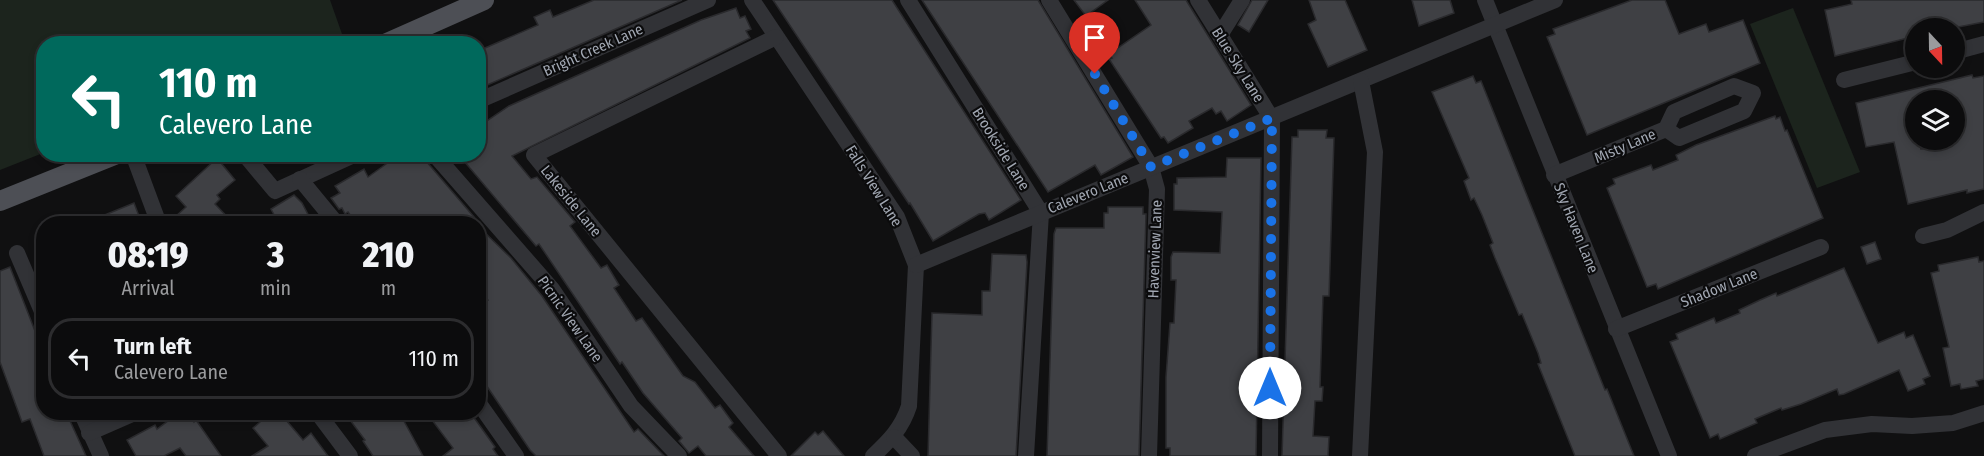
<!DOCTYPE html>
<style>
:root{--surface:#0c0c0d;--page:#151516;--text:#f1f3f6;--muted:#9a9b9d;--line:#2c2c2e}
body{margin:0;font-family:"Fira Sans Condensed",sans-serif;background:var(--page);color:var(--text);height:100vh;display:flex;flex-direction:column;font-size:22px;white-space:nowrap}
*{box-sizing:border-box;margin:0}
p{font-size:20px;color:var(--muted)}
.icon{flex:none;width:33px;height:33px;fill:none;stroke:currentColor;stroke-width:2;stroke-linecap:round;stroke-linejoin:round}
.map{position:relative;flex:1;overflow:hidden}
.side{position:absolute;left:36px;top:216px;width:450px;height:204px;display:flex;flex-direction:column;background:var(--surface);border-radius:24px;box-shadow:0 3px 9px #0003,0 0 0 2px var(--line)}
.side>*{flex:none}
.guide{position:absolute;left:36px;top:36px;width:450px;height:126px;border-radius:24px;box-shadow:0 3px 9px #0003,0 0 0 2px var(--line);background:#00695c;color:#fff;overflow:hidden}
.needle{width:39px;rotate:158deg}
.buttons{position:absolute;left:1905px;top:18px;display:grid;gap:12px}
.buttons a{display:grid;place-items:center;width:60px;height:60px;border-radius:50%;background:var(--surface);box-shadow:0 3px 9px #0003,0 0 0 2px var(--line);font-size:30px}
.pin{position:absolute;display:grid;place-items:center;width:51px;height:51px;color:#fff;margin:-62px -26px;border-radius:50% 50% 50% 0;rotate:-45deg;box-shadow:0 0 6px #0007}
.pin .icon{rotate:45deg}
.me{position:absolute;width:66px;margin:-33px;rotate:0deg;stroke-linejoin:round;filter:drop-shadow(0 0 4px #0008)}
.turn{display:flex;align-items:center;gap:21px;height:126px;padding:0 24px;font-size:27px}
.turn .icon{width:78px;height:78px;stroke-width:2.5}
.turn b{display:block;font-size:42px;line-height:51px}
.eta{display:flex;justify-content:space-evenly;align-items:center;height:102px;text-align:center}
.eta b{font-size:36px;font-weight:800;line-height:42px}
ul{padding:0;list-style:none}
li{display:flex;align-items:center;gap:18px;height:81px;margin:0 12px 9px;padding:0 12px;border:3px solid var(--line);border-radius:24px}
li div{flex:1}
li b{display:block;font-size:22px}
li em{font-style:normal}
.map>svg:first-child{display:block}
</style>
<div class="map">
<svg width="1984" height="456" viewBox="0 0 1984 456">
<rect width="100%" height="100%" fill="#101011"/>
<!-- green -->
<g fill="#1c241d">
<polygon points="0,0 330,0 342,34 317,44 44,44 43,153 0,170"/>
<polygon points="1793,8 1860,172 1817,188 1750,24"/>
</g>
<!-- building -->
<g fill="#3f4044" stroke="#2a2a2d" stroke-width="1.5" fill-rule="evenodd">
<polygon points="594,0 682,0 478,89 478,51 538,25 534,17 550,10 553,17"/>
<polygon points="773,0 892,0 1021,200 989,220 985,213 979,214 933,241 910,203 909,204"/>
<polygon points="922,0 1038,0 1133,157 1101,175 1095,165 1048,192"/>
<polygon points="1074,0 1108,0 1086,16"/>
<polygon points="1135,0 1186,0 1251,105 1227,121 1221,111 1216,114 1212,108 1189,121 1193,128 1168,143 1164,137 1161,138 1109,59 1112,58 1109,54 1151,25"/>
<polygon points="1252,0 1268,0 1249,32 1238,25"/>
<polygon points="1309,0 1345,0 1367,50 1328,67 1308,24 1316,20"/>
<polygon points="1412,0 1450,0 1454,13 1419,26"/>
<polygon points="1632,0 1665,0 1679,34 1706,24 1709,32 1743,20 1760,63 1587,135 1547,37 1555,34 1553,29"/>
<polygon points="1851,0 1984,0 1984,22 1953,28 1916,28 1916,36 1835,56 1825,10 1852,4"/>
<polygon points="736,8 740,18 745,16 751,29 746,31 750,38 512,156 531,179 537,177 575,222 570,226 601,268 607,265 619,285 614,288 636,321 642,318 683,376 695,382 715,408 720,405 733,423 729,427 754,456 706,456 698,446 689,453 679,441 682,438 643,393 622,362 620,364 539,244 536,246 458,154 478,154 478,127 509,106 701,20"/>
<path d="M1972,75L1973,78L1984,76V189L1967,193V190L1908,204L1894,142L1866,147L1856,103ZM1912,100H1954V142L1921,149L1919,140H1916Z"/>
<polygon points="1473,76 1476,83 1481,81 1605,390 1607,389 1634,456 1575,456 1538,364 1541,363 1538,353 1522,314 1519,315 1495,258 1490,245 1493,243 1482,215 1474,198 1471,200 1464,181 1469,178 1432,92"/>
<polygon points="1775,116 1776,119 1780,117 1785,131 1787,130 1823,218 1658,289 1656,284 1647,287 1607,188 1615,184 1613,179 1651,165 1653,170 1678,160 1676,155 1696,145"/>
<polygon points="1298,130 1327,130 1326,138 1334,138 1329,296 1323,296 1320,387 1323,387 1322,401 1315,401 1313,436 1329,437 1328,456 1282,456 1292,137 1298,137"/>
<polygon points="400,154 420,154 480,224 357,224 348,212 345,214 342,208 339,209 331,198 340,193 335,186 364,169 368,177"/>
<polygon points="217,158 235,180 217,195 220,199 215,204 234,224 181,224 175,217 186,207 176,196"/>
<polygon points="1227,158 1261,158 1256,456 1170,456 1170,448 1166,448 1166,377 1170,323 1174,323 1176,280 1171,280 1171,257 1173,252 1220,253 1222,212 1174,210 1174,184 1177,184 1177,178 1226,177"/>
<polygon points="294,195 302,203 313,224 279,224 271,209"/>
<polygon points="134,203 142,224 85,224 85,223"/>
<polygon points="1108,207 1143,207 1143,214 1146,214 1139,456 1047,456 1054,234 1056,228 1104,228 1104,213 1108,213"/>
<polygon points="478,226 511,258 542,296 634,432 638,429 664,456 536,456 530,450 478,373 478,307 488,300 478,289"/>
<polygon points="1875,242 1881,259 1867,264 1861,247"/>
<polygon points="992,254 1026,255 1027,262 1016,456 928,456 932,313 982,315 982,291 990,291"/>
<polygon points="1978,257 1979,262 1984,261 1984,379 1976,381 1978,386 1961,389 1960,384 1951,386 1943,348 1949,347 1931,273 1939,271 1938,265"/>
<polygon points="10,267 44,354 44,412 66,412 86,456 44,456 30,419 22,422 0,362 0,271"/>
<polygon points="1844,268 1878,343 1904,332 1906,338 1913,335 1930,376 1923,379 1925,384 1908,391 1899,370 1844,394 1839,395 1837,389 1801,404 1782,410 1781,408 1755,419 1757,423 1720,439 1718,434 1710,438 1670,342 1678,339 1676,334 1714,318 1716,323 1740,313 1739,310 1760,300 1776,293 1777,296"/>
<polygon points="180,412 188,412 194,422 196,420 221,456 186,456 180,448 164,456 136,456 127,440 155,425 157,429"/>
<polygon points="252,412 296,412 286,420 303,440 311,433 328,456 252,456 268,446 253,428 260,422"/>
<polygon points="344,412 399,412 423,456 373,456 363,441 365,440"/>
<polygon points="426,412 470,412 495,447 493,449 498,456 443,456 453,448"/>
<polygon points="823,431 844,456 791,456 815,432 818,435"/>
</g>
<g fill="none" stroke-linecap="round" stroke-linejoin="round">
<!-- minor -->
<g stroke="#313236" stroke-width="16">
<path d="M752,0L897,217L916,265L909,406C902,428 889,441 873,456"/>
<polyline points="908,0 1041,213 1026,456"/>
<polyline points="1049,0 1151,167 1157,189 1149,456"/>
<polyline points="1198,0 1272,119 1270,456"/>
<polyline points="1485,0 1669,456"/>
<polyline points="1220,35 1242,0"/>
<polyline points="776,37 534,155 779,456"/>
<polyline points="1954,52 1984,44"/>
<polyline points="1844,80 1916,62"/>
<polyline points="478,101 708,0"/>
<polyline points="133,154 159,224"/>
<polyline points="434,154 552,289 631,406 679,456"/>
<polyline points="245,155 275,191 356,154"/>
<polyline points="1554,175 1666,129 1674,112 1734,86 1753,93 1744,111 1679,138 1666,129"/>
<polyline points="300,179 337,224"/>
<polyline points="1923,236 1947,230 1984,212"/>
<polyline points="17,253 44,316"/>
<polyline points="916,265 1555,0"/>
<polyline points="1616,329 1821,247"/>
<polyline points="478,402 516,456"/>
<polyline points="81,412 101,456"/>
<polyline points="317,412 350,456"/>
<polyline points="89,433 137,412"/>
<polyline points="894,437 912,456"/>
<polyline points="1360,456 1375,152 1361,81"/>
<polyline points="1755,456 1825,430 1872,424 1912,426 1953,423 1984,413"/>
</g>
<!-- major -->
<g stroke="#4d4f55" stroke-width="20">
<polyline points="385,44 484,0"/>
<polyline points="0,201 117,154"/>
</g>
</g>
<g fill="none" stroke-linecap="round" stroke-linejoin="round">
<!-- route -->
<polyline stroke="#1a73e8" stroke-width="10" stroke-dasharray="0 18" points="1095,74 1151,167 1272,118 1270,388"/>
</g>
<g text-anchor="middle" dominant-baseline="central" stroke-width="4.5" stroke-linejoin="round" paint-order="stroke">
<!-- street labels -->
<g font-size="15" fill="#a1a7b2" stroke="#0b0b0c">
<text transform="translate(593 50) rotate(-24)">Bright Creek Lane</text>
<text transform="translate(1238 65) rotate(58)">Blue Sky Lane</text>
<text transform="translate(1625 146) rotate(-23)">Misty Lane</text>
<text transform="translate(1001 149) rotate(58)">Brookside Lane</text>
<text transform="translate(874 186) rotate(58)">Falls View Lane</text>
<text transform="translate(1088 193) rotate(-22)">Calevero Lane</text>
<text transform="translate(571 201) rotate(51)">Lakeside Lane</text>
<text transform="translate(1576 228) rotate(68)">Sky Haven Lane</text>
<text transform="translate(1155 249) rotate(-88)">Havenview Lane</text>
<text transform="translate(1719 288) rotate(-22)">Shadow Lane</text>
<text transform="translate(570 319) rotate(55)">Picnic View Lane</text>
</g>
</g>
</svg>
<div class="buttons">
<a><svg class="needle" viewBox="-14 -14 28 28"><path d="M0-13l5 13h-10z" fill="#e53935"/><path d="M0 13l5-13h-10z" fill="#9a9b9d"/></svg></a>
<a><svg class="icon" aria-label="layers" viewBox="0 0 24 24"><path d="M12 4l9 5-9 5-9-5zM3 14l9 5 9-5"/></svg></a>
</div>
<div class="pin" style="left:1095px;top:74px;background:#d93025"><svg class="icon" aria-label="arrive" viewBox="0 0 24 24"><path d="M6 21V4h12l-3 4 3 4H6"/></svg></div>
<svg class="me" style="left:1270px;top:388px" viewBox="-20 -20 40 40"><circle r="19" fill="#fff"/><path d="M0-13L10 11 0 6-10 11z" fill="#1a73e8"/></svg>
<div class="guide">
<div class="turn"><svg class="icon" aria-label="left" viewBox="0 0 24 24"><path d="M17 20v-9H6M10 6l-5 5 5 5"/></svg><div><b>110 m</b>Calevero Lane</div></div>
</div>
<section class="side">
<div class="eta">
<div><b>08:19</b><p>Arrival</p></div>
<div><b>3</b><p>min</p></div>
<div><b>210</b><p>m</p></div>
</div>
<ul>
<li><svg class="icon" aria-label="left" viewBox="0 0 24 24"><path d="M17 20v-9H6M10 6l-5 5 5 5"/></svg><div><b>Turn left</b><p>Calevero Lane</p></div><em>110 m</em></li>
</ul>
</section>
</div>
